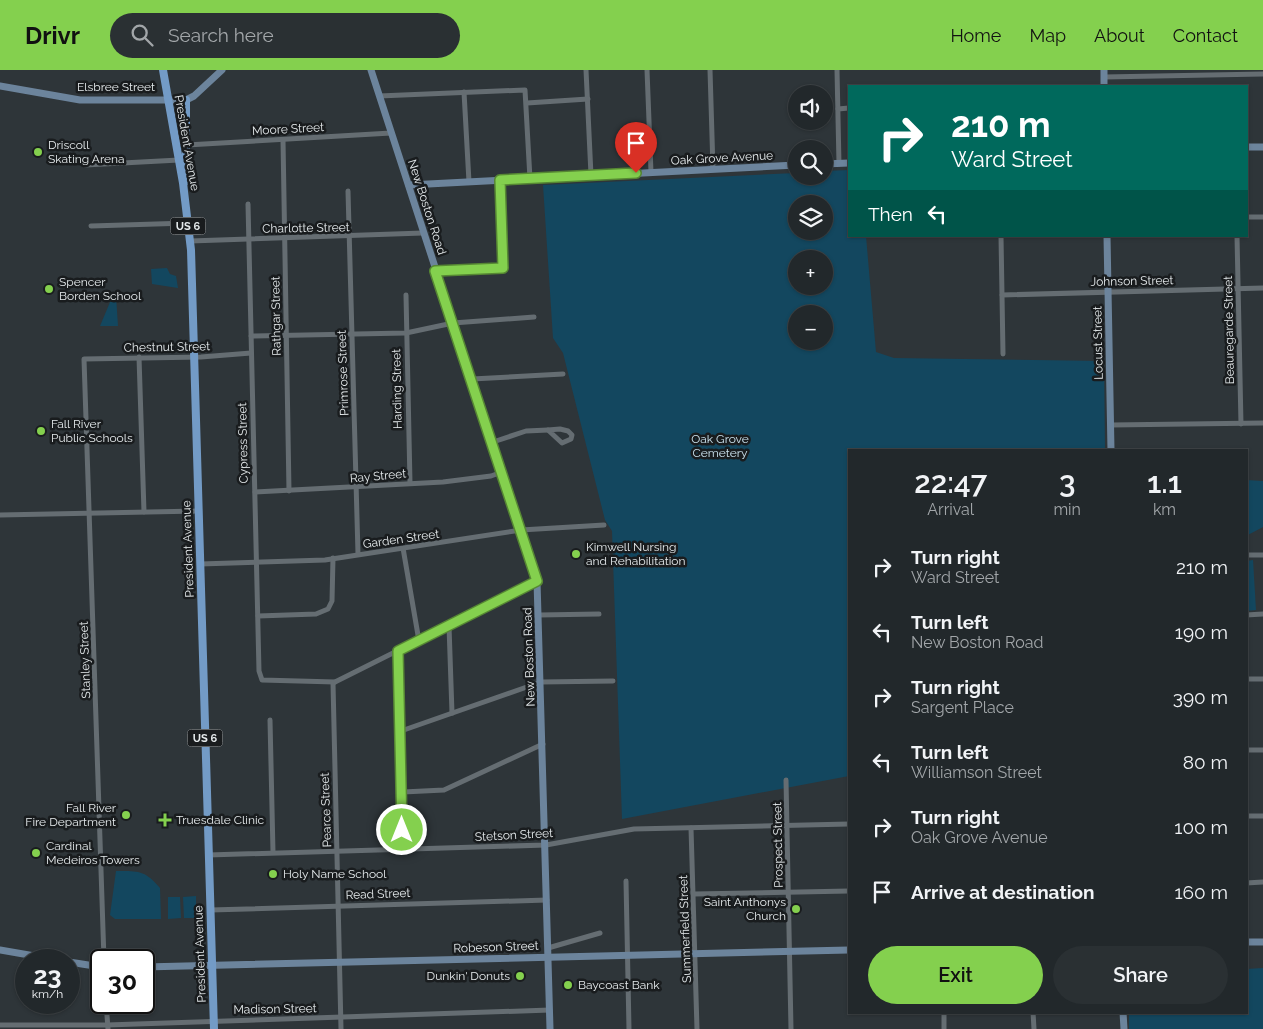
<!DOCTYPE html>
<meta charset="utf-8">
<style>
:root{--surface:#22282b;--page:#2a3033;--text:#f1f3f6;--muted:#a2a6a9;--line:#3f4447;--accent:#84d04e}
body{margin:0;font-family:Raleway,sans-serif;background:var(--page);color:var(--text);height:100vh;display:flex;flex-direction:column;font-size:19px;white-space:nowrap}
*{box-sizing:border-box;margin:0}
p{font-size:16px;color:var(--muted)}
.icon{flex:none;width:28px;height:28px;fill:none;stroke:currentColor;stroke-width:2;stroke-linecap:round;stroke-linejoin:round}
.map{position:relative;flex:1;overflow:hidden}
.drawer{position:absolute;left:848px;top:379px;width:400px;height:565px;display:flex;flex-direction:column;background:var(--surface);border-radius:0px;box-shadow:0 1px 4px #0004,0 0 0 1px var(--line)}
.drawer>*{flex:none}
.guide{position:absolute;left:848px;top:15px;width:400px;height:152px;border-radius:0px;box-shadow:0 1px 4px #0004,0 0 0 1px var(--line);background:#00695c;color:#fff;overflow:hidden}
.fabs{position:absolute;left:788px;top:15px;display:grid;gap:10px}
.fabs a{display:grid;place-items:center;width:45px;height:45px;border-radius:50%;background:var(--surface);box-shadow:0 1px 4px #0004,0 0 0 1px var(--line);font-size:25px}
.speed{position:absolute;left:15px;top:879px;display:flex;gap:10px;font-size:25px;font-weight:700;text-align:center}
.speed>*{display:grid;place-content:center;width:65px;height:65px;border-radius:50%;background:var(--surface);box-shadow:0 1px 4px #0004,0 0 0 1px var(--line);line-height:1}
.speed small{font-size:12px;font-weight:400}
.speed .limit{border:2px solid #111;border-radius:8px;background:#fff;color:#111}
.pin{position:absolute;display:grid;place-items:center;width:42px;height:42px;color:#fff;margin:-51px -21px;border-radius:50% 50% 50% 0;rotate:-45deg;box-shadow:0 0 5px #0007}
.pin .icon{rotate:45deg}
.me{position:absolute;width:55px;margin:-28px;rotate:0deg;stroke-linejoin:round;filter:drop-shadow(0 0 4px #0008)}
.turn{display:flex;align-items:center;gap:18px;height:105px;padding:0 20px;font-size:22px}
.turn .icon{width:65px;height:65px;stroke-width:2.5}
.turn b{display:block;font-size:35px;line-height:42px}
.then{display:flex;align-items:center;height:48px;padding:0 20px;background:#0003;gap:10px;font-size:19px}
.eta{display:flex;justify-content:space-evenly;align-items:center;height:85px;text-align:center}
.eta b{font-size:30px;font-weight:600;line-height:35px}
.action{display:flex;gap:10px;margin-top:auto;padding:10px 20px}
.action a{flex:1;height:58px;border-radius:30px;background:var(--accent);color:#111;font-size:20px;font-weight:600;line-height:58px;text-align:center}
.action a+a{background:var(--page);color:var(--text)}
ul{padding:0;list-style:none}
li{display:flex;align-items:center;gap:15px;height:65px;padding:0 20px}
li div{flex:1}
li b{display:block;font-size:19px}
li em{font-style:normal}
header{display:flex;align-items:center;gap:30px;box-sizing:border-box;height:70px;padding:0 25px;background:var(--accent);color:#111}
header strong{font-size:24px}
nav{display:flex;gap:28px;margin-inline-start:auto;font-size:18px}
.search{width:350px;height:45px;background:var(--page);display:flex;align-items:center;gap:12px;box-sizing:border-box;padding:0 18px;border-radius:28px;color:var(--muted);font-size:19px}
.map>svg:first-child{display:block}
</style>
<header>
<strong>Drivr</strong>
<div class="search"><svg class="icon" aria-label="search" viewBox="0 0 24 24"><circle cx="10" cy="10" r="6"/><path d="M15 15l6 6"/></svg>Search here</div>
<nav><a>Home</a><a>Map</a><a>About</a><a>Contact</a></nav>
</header>
<div class="map">
<svg width="1263" height="959" viewBox="0 0 1263 959">
<rect width="100%" height="100%" fill="#2e3539"/>
<!-- green -->
<g fill="#13475f" fill-rule="evenodd">
<path d="M849,100V166H866L876,282L894,288L1104,291L1105,380H849V706L622,749L612,461L605,450L563,283L553,268L543,115L796,103V106H824V101ZM796,134H824V161H796ZM796,189H824V216H796ZM796,244H824V271H796Z"/>
<polygon points="167,198 170,204 176,206 178,218 152,214 151,199"/>
<polygon points="113,225 116,226 118,256 100,256"/>
<polygon points="1246,410 1263,411 1263,457 1246,466"/>
<polygon points="1253,490 1256,540 1246,541 1246,491"/>
<path d="M116,801C138,801 145,800 160,818L161,849H115L110,845Z"/>
<polygon points="196,826 196,848 184,848 183,827"/>
<polygon points="168,827 180,827 181,848 168,849"/>
<polygon points="1263,898 1263,959 1129,959 1129,943 1246,942 1246,899"/>
</g>
<g fill="none" stroke-linecap="round" stroke-linejoin="round">
<!-- street -->
<g stroke="#656d72" stroke-width="5">
<polyline points="586,0 591,105"/>
<polyline points="647,0 651,102"/>
<polyline points="710,0 713,99"/>
<polyline points="837,0 839,94"/>
<polyline points="1104,7 1263,4"/>
<polyline points="464,22 469,112"/>
<polyline points="379,26 525,20 530,109"/>
<polyline points="527,33 588,29"/>
<polyline points="838,39 849,38"/>
<polyline points="283,70 289,421"/>
<polyline points="187,75 391,63"/>
<polyline points="85,95 179,90"/>
<polyline points="348,121 358,484"/>
<polyline points="248,134 259,601 262,610 335,612 537,511"/>
<polyline points="1246,147 1263,147"/>
<polyline points="91,156 188,153"/>
<polyline points="1001,166 1003,284"/>
<polyline points="1237,166 1241,354"/>
<polyline points="190,171 423,163"/>
<polyline points="435,201 503,198 500,110"/>
<polyline points="406,225 410,413"/>
<polyline points="1002,225 1263,218"/>
<polyline points="251,266 406,263 453,253 534,247"/>
<polyline points="139,287 144,442"/>
<polyline points="472,309 563,304"/>
<polyline points="1111,355 1263,353"/>
<polygon points="560,359 568,361 572,365 571,369 562,373 548,360"/>
<polyline points="493,372 526,361 548,360"/>
<polyline points="255,422 443,412 491,406 502,402"/>
<polyline points="0,445 198,441"/>
<polyline points="403,478 419,571"/>
<polyline points="1246,485 1263,485"/>
<polyline points="200,494 325,490 521,460 604,455"/>
<polyline points="539,545 599,544"/>
<polyline points="1246,545 1263,544"/>
<polyline points="258,546 316,544 328,539 332,531 333,488"/>
<polyline points="449,556 452,643"/>
<polyline points="398,581 403,717 402,779"/>
<polyline points="1246,609 1263,609"/>
<polyline points="335,612 333,613 341,959"/>
<polyline points="270,650 273,782"/>
<polyline points="401,661 541,612 613,611"/>
<polyline points="1246,680 1263,680"/>
<polyline points="786,710 791,959"/>
<polyline points="403,722 444,720 543,674"/>
<polyline points="1246,746 1263,746"/>
<polyline points="691,758 697,959"/>
<polyline points="208,785 546,775 634,759 849,754"/>
<polyline points="626,811 629,959"/>
<polyline points="1246,813 1263,812"/>
<polyline points="694,824 849,821"/>
<polyline points="210,840 547,830"/>
<polyline points="548,878 600,863"/>
<polyline points="104,890 84,289 201,287 251,283"/>
<polyline points="106,932 108,959"/>
<polyline points="1033,942 1034,959"/>
<polyline points="0,955 107,955 550,940"/>
<polyline points="944,959 944,942"/>
</g>
<!-- secondary -->
<g stroke="#6c849c" stroke-width="7">
<polyline points="371,0 537,511 550,959"/>
<polyline points="1104,0 1104,16"/>
<polyline points="0,16 80,30 186,30 194,26 222,0"/>
<polyline points="1246,77 1263,77"/>
<polyline points="824,94 849,93"/>
<polyline points="409,115 796,95"/>
<polyline points="1107,166 1111,380"/>
<polyline points="1246,872 1263,872"/>
<polyline points="0,880 58,890"/>
<polyline points="69,892 101,897"/>
<polyline points="144,897 849,880"/>
<polyline points="1123,942 1124,959"/>
</g>
<!-- primary -->
<g stroke="#739bc6" stroke-width="8">
<polyline points="163,0 183,113 191,180 214,959"/>
<polyline points="186,111 186,30"/>
</g>
</g>
<g fill="none" stroke-linecap="round" stroke-linejoin="round">
<!-- route casing -->
<g stroke="#568733" stroke-width="12">
<polyline id="route" points="402,760 398,581 537,511 435,201 503,198 500,110 636,103"/>
</g>
<!-- route -->
<use href="#route" stroke="#84d04e" stroke-width="9"/>
</g>
<!-- markers -->
<g fill="#84d04e" stroke="#191c1e" stroke-width="2">
<circle cx="38" cy="82" r="5"/>
<circle cx="49" cy="219" r="5"/>
<circle cx="41" cy="361" r="5"/>
<circle cx="576" cy="484" r="5"/>
<circle cx="126" cy="745" r="5"/>
<path d="M162.5 742.5h5v5h5v5h-5v5h-5v-5h-5v-5h5z"/>
<circle cx="36" cy="783" r="5"/>
<circle cx="273" cy="804" r="5"/>
<circle cx="796" cy="839" r="5"/>
<circle cx="520" cy="906" r="5"/>
<circle cx="568" cy="915" r="5"/>
</g>
<g text-anchor="middle" dominant-baseline="central" stroke-width="5" stroke-linejoin="round" paint-order="stroke">
<!-- shield labels -->
<g fill="#191c1e" stroke="#a8acae" stroke-width="1">
<rect x="170.5" y="147.5" width="35" height="17" rx="4"/>
<rect x="187.5" y="659.5" width="35" height="17" rx="4"/>
</g>
<g font-size="11" font-weight="bold" fill="#e5eaec">
<text x="188" y="156">US 6</text>
<text x="205" y="668">US 6</text>
</g>
<!-- street labels -->
<g font-size="12" fill="#e5eaec" stroke="#191c1e">
<text x="116" y="17">Elsbree Street</text>
<text transform="translate(288 59) rotate(-3)">Moore Street</text>
<text transform="translate(187 73) rotate(80)">President Avenue</text>
<text transform="translate(722 88) rotate(-3)">Oak Grove Avenue</text>
<text transform="translate(427 137) rotate(72)">New Boston Road</text>
<text transform="translate(306 158) rotate(-1)">Charlotte Street</text>
<text transform="translate(1132 211) rotate(-1)">Johnson Street</text>
<text transform="translate(276 246) rotate(-91)">Rathgar Street</text>
<text transform="translate(1229 260) rotate(-91)">Beauregarde Street</text>
<text transform="translate(1098 273) rotate(-91)">Locust Street</text>
<text transform="translate(167 277) rotate(-1)">Chestnut Street</text>
<text transform="translate(343 303) rotate(-92)">Primrose Street</text>
<text transform="translate(397 319) rotate(-91)">Harding Street</text>
<text transform="translate(243 373) rotate(-91)">Cypress Street</text>
<text transform="translate(378 406) rotate(-5)">Ray Street</text>
<text transform="translate(401 469) rotate(-8)">Garden Street</text>
<text transform="translate(188 479) rotate(-92)">President Avenue</text>
<text transform="translate(529 587) rotate(-92)">New Boston Road</text>
<text transform="translate(85 590) rotate(-92)">Stanley Street</text>
<text transform="translate(326 740) rotate(-92)">Pearce Street</text>
<text transform="translate(514 765) rotate(-3)">Stetson Street</text>
<text transform="translate(778 775) rotate(-91)">Prospect Street</text>
<text transform="translate(378 824) rotate(-2)">Read Street</text>
<text transform="translate(685 859) rotate(-92)">Summerfield Street</text>
<text transform="translate(496 877) rotate(-2)">Robeson Street</text>
<text transform="translate(200 884) rotate(-92)">President Avenue</text>
<text transform="translate(275 939) rotate(-1)">Madison Street</text>
</g>
<!-- poi labels -->
<g font-size="12" fill="#e5eaec" stroke="#191c1e" text-anchor="start">
<text x="48" y="75">Driscoll<tspan x="48" dy="14">Skating Arena</tspan></text>
<text x="59" y="212">Spencer<tspan x="59" dy="14">Borden School</tspan></text>
<text x="51" y="354">Fall River<tspan x="51" dy="14">Public Schools</tspan></text>
<text x="586" y="477">Kimwell Nursing<tspan x="586" dy="14">and Rehabilitation</tspan></text>
<text x="116" y="738" text-anchor="end">Fall River<tspan x="116" dy="14">Fire Department</tspan></text>
<text x="176" y="750">Truesdale Clinic</text>
<text x="46" y="776">Cardinal<tspan x="46" dy="14">Medeiros Towers</tspan></text>
<text x="283" y="804">Holy Name School</text>
<text x="786" y="832" text-anchor="end">Saint Anthonys<tspan x="786" dy="14">Church</tspan></text>
<text x="510" y="906" text-anchor="end">Dunkin' Donuts</text>
<text x="578" y="915">Baycoast Bank</text>
</g>
<!-- park labels -->
<g font-size="12" fill="#cce3ef" stroke="#191c1e">
<text x="720" y="369">Oak Grove<tspan x="720" dy="14">Cemetery</tspan></text>
</g>
</g>
</svg>
<div class="fabs">
<a><svg class="icon" aria-label="sound" viewBox="0 0 24 24"><path d="M4 9h4l5-4v14l-5-4H4zM17 9q2 3 0 6"/></svg></a>
<a><svg class="icon" aria-label="search" viewBox="0 0 24 24"><circle cx="10" cy="10" r="6"/><path d="M15 15l6 6"/></svg></a>
<a><svg class="icon" aria-label="layers" viewBox="0 0 24 24"><path d="M12 4l9 5-9 5-9-5zM3 14l9 5 9-5"/></svg></a>
<a>+</a>
<a>−</a>
</div>
<div class="speed"><div>23<small>km/h</small></div><div class="limit">30</div></div>
<div class="pin" style="left:636px;top:103px;background:#d93025"><svg class="icon" aria-label="arrive" viewBox="0 0 24 24"><path d="M6 21V4h12l-3 4 3 4H6"/></svg></div>
<svg class="me" style="left:402px;top:760px" viewBox="-20 -20 40 40"><circle r="17" fill="#84d04e" stroke="#fff" stroke-width="3"/><path d="M0-11L8 9 0 5-8 9z" fill="#fff"/></svg>
<div class="guide">
<div class="turn"><svg class="icon" aria-label="right" viewBox="0 0 24 24"><path d="M7 20v-9h11M14 6l5 5-5 5"/></svg><div><b>210 m</b>Ward Street</div></div>
<div class="then">Then<svg class="icon" aria-label="left" viewBox="0 0 24 24"><path d="M17 20v-9H6M10 6l-5 5 5 5"/></svg></div>
</div>
<section class="drawer">
<div class="eta">
<div><b>22:47</b><p>Arrival</p></div>
<div><b>3</b><p>min</p></div>
<div><b>1.1</b><p>km</p></div>
</div>
<ul>
<li><svg class="icon" aria-label="right" viewBox="0 0 24 24"><path d="M7 20v-9h11M14 6l5 5-5 5"/></svg><div><b>Turn right</b><p>Ward Street</p></div><em>210 m</em></li>
<li><svg class="icon" aria-label="left" viewBox="0 0 24 24"><path d="M17 20v-9H6M10 6l-5 5 5 5"/></svg><div><b>Turn left</b><p>New Boston Road</p></div><em>190 m</em></li>
<li><svg class="icon" aria-label="right" viewBox="0 0 24 24"><path d="M7 20v-9h11M14 6l5 5-5 5"/></svg><div><b>Turn right</b><p>Sargent Place</p></div><em>390 m</em></li>
<li><svg class="icon" aria-label="left" viewBox="0 0 24 24"><path d="M17 20v-9H6M10 6l-5 5 5 5"/></svg><div><b>Turn left</b><p>Williamson Street</p></div><em>80 m</em></li>
<li><svg class="icon" aria-label="right" viewBox="0 0 24 24"><path d="M7 20v-9h11M14 6l5 5-5 5"/></svg><div><b>Turn right</b><p>Oak Grove Avenue</p></div><em>100 m</em></li>
<li><svg class="icon" aria-label="arrive" viewBox="0 0 24 24"><path d="M6 21V4h12l-3 4 3 4H6"/></svg><div><b>Arrive at destination</b></div><em>160 m</em></li>
</ul>
<div class="action"><a>Exit</a><a>Share</a></div>
</section>
</div>
